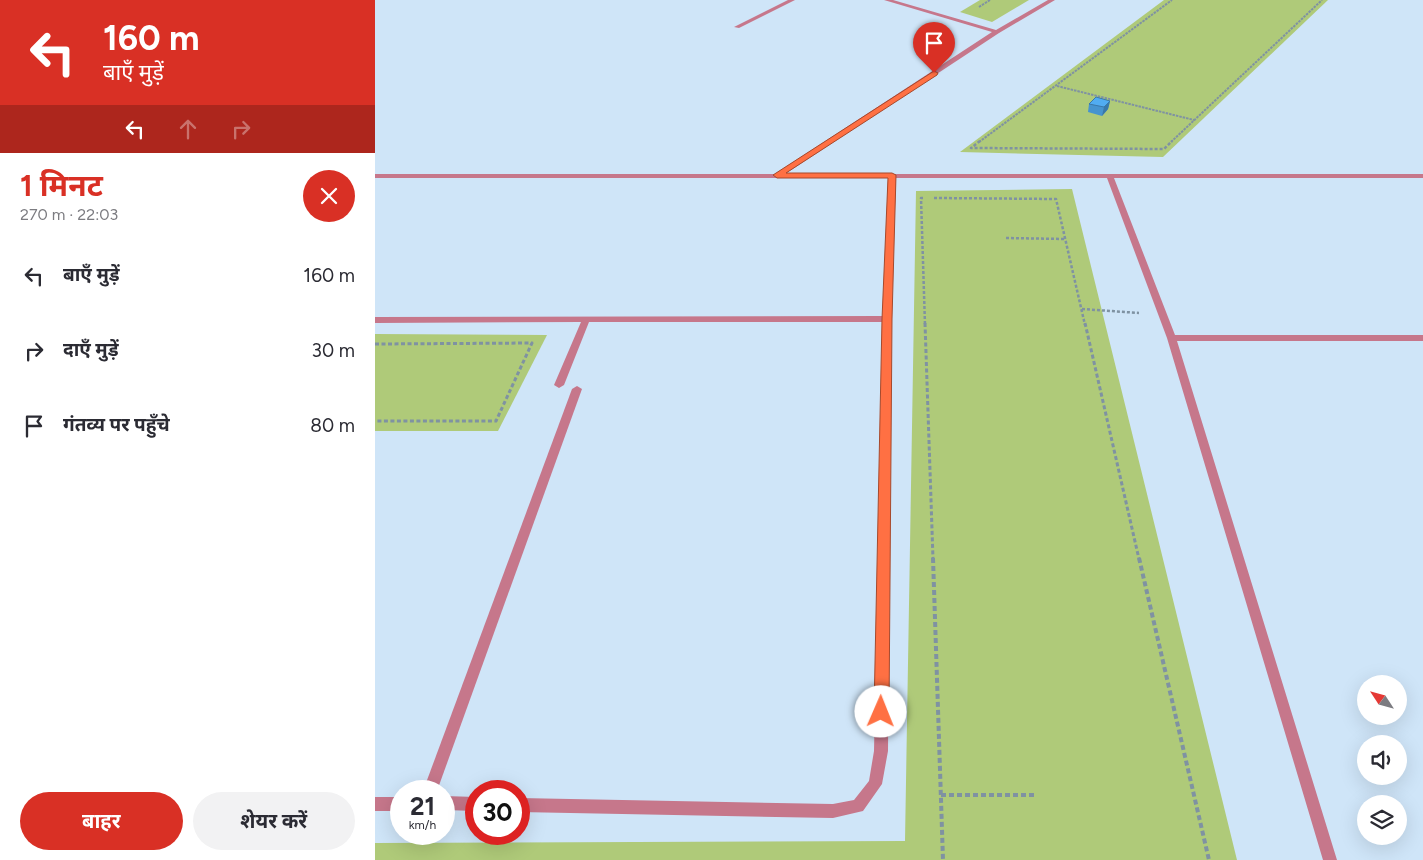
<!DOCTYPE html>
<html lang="hi">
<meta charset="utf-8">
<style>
:root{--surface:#fff;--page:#f2f2f3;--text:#2b2b33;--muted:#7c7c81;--accent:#d93025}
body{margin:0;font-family:Figtree,"Noto Sans Devanagari",sans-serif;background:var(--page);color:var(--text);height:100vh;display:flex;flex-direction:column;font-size:19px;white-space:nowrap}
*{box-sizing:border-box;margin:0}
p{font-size:16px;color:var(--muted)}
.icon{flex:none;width:28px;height:28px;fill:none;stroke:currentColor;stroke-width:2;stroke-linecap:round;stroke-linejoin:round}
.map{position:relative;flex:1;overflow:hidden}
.drawer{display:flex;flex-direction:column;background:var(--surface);width:375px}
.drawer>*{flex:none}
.top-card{background:#d93025;color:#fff;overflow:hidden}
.needle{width:32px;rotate:306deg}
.tools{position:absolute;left:982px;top:675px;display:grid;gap:10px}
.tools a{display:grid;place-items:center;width:50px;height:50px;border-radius:50%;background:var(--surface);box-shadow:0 5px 20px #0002;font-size:25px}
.speed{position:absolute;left:15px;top:780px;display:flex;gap:10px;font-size:25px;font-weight:700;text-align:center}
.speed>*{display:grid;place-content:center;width:65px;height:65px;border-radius:50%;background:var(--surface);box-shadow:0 5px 20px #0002;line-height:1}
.speed small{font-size:12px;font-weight:400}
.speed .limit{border:8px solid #d22;background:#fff;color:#111}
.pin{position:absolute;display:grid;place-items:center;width:42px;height:42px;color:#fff;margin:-51px -21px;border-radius:50% 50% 50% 0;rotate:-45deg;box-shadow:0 0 5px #0007}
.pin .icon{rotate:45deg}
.me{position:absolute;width:55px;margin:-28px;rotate:1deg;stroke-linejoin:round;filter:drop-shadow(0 0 4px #0008)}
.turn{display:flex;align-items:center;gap:18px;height:105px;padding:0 20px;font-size:22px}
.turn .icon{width:65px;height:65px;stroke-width:2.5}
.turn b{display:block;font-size:35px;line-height:42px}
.lanes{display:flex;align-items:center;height:48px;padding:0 20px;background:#0003;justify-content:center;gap:25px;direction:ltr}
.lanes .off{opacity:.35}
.round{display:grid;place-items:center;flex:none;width:52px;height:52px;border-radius:26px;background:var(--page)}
.summary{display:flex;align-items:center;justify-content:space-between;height:85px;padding:0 20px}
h1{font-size:30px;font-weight:700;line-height:38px;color:var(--accent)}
.button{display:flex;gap:10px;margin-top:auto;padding:10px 20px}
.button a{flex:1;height:58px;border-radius:30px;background:var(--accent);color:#fff;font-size:20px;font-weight:700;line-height:58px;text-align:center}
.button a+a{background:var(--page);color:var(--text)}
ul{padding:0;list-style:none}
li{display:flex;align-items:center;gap:15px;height:75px;padding:0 20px}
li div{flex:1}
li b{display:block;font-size:19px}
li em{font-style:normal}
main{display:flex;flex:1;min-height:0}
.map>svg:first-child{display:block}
</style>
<main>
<section class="drawer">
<div class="top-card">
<div class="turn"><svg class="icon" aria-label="left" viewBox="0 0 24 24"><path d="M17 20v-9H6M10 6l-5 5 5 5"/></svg><div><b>160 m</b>बाएँ मुड़ें</div></div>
<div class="lanes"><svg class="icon" aria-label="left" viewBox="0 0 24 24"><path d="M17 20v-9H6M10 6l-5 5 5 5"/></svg><svg class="icon off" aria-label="ahead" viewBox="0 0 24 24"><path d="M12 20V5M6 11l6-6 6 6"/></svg><svg class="icon off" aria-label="right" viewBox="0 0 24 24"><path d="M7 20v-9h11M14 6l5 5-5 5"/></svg></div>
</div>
<div class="summary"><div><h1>1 मिनट</h1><p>270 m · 22:03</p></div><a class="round" style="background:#d93025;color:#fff"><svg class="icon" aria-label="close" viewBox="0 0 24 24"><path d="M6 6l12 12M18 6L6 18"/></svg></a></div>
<ul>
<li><svg class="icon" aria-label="left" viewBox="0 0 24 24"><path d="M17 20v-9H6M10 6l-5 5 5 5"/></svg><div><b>बाएँ मुड़ें</b></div><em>160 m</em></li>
<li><svg class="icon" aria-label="right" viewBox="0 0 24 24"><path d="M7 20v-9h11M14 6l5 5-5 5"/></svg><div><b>दाएँ मुड़ें</b></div><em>30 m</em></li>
<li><svg class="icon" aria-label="arrive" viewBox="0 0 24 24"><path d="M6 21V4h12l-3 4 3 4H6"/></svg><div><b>गंतव्य पर पहुँचे</b></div><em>80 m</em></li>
</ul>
<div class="button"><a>बाहर</a><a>शेयर करें</a></div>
</section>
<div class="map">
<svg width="1048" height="860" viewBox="0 0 1048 860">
<rect width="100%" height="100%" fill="#cfe5f8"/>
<!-- green -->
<g fill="#afca79">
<polygon points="605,0 654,0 617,22 585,12"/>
<polygon points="789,0 953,0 788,157 585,152"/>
<polygon points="697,189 862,860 0,860 0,843 530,841 541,191"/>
<polygon points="0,334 172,335 123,431 0,431"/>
</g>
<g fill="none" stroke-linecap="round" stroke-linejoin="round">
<!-- path-far3 -->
<g stroke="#7f92a2" stroke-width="2" stroke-dasharray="2.5 1" stroke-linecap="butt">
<polyline points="604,7 615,0"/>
<polyline points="682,86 819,120"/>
<polyline points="604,142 797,0"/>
<polyline points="796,142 947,0"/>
</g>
<!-- path-far2 -->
<g stroke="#7f92a2" stroke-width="2.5" stroke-dasharray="3 2" stroke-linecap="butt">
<polyline points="605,141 596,148 789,149 797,141"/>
<polyline points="548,198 546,198 550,325"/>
<polyline points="559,198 681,199 710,325"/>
<polyline points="631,238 691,239"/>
<polyline points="707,309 764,313"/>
</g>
<!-- path-far1 -->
<g stroke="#7f92a2" stroke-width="3" stroke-dasharray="4 2.5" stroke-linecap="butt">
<polyline points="550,323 558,559"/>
<polyline points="710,323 764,559"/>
<polyline points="0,344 157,343 121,421 0,421"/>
</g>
<!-- path -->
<g stroke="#7f92a2" stroke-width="4" stroke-dasharray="5 3" stroke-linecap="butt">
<polyline points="558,558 568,860"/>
<polyline points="764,558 834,860"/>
<polyline points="566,795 661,795"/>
</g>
<!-- street -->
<g fill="#c6778b" fill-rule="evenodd">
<polygon points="413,0 420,0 364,28 359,27"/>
<polygon points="509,0 518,0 621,30 673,0 680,0 624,33 410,174 1048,174 1048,178 739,178 800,335 1048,335 1048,341 802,341 962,860 948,860 792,338 732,178 521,178 516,319 513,751 507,784 488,811 458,818 144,812 144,798 458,804 479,800 494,781 499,751 508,322 214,322 189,385 184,388 179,385 206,322 0,323 0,317 508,316 513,178 0,178 0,174 400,174 617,32"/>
<polygon points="202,386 207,389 62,791 48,791 197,389"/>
<polygon points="69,796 101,797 101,811 69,810"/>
<rect x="0" y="797" width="26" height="14"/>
</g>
</g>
<!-- wall -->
<polygon fill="#4694cf" points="735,101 733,109 727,116 713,112 714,104"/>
<!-- shaded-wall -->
<polygon fill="#3978a9" points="735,101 733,109 727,116 729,107"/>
<!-- building -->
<polygon fill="#51acf1" stroke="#3978a9" points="721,97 735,101 729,107 714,104"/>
<!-- route -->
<polygon fill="#ff7043" stroke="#a6492c" points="559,71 563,73 562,75 411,173 517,173 521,175 517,319 514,712 511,717 506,719 501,717 499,712 507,319 513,178 402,178 398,175"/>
</svg>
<div class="tools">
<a><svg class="needle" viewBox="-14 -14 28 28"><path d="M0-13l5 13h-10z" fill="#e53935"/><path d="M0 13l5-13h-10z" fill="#7c7c81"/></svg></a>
<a><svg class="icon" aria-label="sound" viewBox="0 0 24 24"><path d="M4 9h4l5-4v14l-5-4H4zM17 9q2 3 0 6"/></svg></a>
<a><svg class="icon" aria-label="layers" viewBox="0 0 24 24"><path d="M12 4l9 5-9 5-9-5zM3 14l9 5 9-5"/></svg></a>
</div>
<div class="speed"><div>21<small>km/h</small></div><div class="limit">30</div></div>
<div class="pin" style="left:559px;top:73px;background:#d93025"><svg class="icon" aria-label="arrive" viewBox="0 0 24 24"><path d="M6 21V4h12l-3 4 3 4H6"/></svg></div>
<svg class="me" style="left:506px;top:712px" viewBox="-20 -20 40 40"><circle r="19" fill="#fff"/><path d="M0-13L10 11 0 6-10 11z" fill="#ff7043"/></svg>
</div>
</main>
